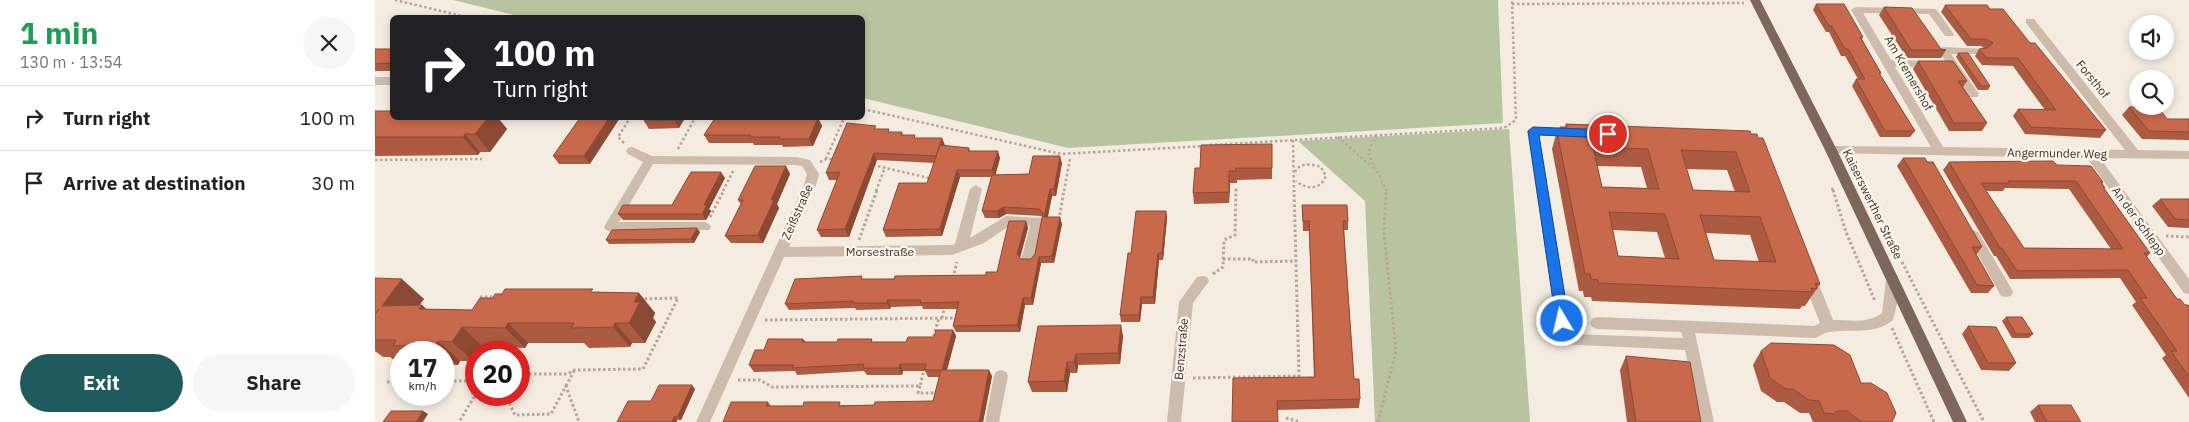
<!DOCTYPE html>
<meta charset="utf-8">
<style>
:root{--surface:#fff;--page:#f6f6f6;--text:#222;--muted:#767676;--line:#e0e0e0;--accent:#1f5a5e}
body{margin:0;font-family:"IBM Plex Sans",sans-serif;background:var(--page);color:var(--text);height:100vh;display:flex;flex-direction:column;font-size:19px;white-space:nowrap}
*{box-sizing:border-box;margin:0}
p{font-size:16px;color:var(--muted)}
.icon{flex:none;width:28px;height:28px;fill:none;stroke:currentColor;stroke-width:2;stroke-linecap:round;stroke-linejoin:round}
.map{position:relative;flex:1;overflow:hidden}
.drawer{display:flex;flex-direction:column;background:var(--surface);width:375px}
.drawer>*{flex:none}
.hud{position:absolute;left:15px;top:15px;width:475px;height:105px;border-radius:8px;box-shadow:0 2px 8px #0003;background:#202124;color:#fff;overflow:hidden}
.buttons{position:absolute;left:1754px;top:15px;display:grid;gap:10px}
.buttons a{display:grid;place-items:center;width:45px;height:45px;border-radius:50%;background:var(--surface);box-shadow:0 2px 8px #0003;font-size:25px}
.speed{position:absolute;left:15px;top:341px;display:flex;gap:10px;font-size:25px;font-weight:700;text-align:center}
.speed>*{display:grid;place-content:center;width:65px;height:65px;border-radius:50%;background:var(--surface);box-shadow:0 2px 8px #0003;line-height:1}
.speed small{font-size:12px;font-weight:400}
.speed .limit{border:8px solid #d22;background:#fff;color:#111}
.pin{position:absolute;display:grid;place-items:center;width:42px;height:42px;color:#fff;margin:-21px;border:2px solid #fff;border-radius:50%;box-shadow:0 1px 5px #0007}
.me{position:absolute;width:55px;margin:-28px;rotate:351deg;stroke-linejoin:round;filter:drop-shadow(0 0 4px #0008)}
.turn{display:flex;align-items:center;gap:18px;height:105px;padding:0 20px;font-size:22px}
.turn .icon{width:65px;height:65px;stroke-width:2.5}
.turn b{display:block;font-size:35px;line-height:42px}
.round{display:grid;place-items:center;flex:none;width:52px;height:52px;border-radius:26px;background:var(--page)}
.overview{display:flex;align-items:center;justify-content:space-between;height:85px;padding:0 20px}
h1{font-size:30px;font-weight:800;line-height:38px;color:#1e9e55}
.primary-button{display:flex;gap:10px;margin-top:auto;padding:10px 20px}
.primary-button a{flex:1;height:58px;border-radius:30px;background:var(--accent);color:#fff;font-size:20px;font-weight:800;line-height:58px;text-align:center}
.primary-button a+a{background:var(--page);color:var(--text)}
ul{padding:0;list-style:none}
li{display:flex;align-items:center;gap:15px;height:65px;padding:0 20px;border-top:1px solid var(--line)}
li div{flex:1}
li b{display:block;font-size:19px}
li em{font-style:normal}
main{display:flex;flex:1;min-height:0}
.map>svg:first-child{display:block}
</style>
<main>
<section class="drawer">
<div class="overview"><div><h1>1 min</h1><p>130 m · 13:54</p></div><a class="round"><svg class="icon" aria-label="close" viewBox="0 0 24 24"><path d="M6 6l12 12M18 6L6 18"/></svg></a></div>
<ul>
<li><svg class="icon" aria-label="right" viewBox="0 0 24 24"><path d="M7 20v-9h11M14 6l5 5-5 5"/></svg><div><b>Turn right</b></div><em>100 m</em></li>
<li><svg class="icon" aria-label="arrive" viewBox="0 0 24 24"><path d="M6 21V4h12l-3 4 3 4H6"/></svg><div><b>Arrive at destination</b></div><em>30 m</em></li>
</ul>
<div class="primary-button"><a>Exit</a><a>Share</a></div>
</section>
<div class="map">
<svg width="1814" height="422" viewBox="0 0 1814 422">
<rect width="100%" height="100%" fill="#f4ebe1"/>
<!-- green -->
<g fill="#b8c4a0">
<polygon points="78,0 1123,0 1128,123 693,148 488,98 488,18 151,18"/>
<polygon points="1134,129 1155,422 1000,422 990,201 923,141"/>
</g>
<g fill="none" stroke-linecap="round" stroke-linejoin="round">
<!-- path-far1 -->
<g stroke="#b9a596" stroke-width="2.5" stroke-dasharray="2.5 2.5" stroke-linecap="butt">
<polyline points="20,0 95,18"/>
<polyline points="1137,4 1369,3"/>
<polyline points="488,109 686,154 829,146"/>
<polyline points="1001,135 993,153 1012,191"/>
<polyline points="963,137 998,168"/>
<polyline points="918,140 919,191"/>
<polyline points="249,143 243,137 255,118"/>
<polyline points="835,145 1129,128 1141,120 1137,0"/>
<polyline points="303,149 320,118"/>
<polyline points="451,159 469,118"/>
<polyline points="0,160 107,159"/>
<polyline points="445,162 451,159 460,159"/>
<polyline points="498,165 558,179"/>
<path d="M920,172C925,162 937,164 946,167L951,176C945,190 932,190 921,181"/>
<polyline points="1457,188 1458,191"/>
<polyline points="348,191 358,171"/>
<polyline points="501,191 510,167"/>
<polyline points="689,191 695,159"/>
<polyline points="861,191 861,188"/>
</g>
<!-- path -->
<g stroke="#b9a596" stroke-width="3" stroke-dasharray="2.5 2.5" stroke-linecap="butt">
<polyline points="1458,190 1471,232 1500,301"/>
<polyline points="335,217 349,190"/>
<polyline points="684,220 689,190"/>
<polyline points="1791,236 1814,237"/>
<polyline points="484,240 502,190"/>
<polyline points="848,259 878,259 878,262 922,261"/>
<polyline points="1527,262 1609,422"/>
<polyline points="838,274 848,267 849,240 860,235 861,190"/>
<polyline points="578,278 582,262"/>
<polyline points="105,297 122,297"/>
<polyline points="567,318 570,305"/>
<polyline points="390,320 583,318"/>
<polyline points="1517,328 1559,422"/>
<polyline points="557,341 564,318"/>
<polyline points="144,374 192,374 200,370 268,369 303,298 265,299"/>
<polyline points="818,378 924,376 919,190"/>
<polyline points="363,380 385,380 397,387 545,386 550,366"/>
<polyline points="69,381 92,381 99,397 84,422"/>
<polyline points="92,381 101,381"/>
<polyline points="12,382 26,382"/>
<polyline points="191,386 199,371"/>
<polyline points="545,386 543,393 562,393"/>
<polyline points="99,397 131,396 140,415 176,414 191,386 204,422"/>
<polyline points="911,418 925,422"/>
<polyline points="1003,422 1021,351 1009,234 1011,190"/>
</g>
<!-- minor -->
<g fill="#cdbbac" fill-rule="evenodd">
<polygon points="1481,7 1561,9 1579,34 1578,36 1570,36 1554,14 1488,13 1516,60 1558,61 1563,64 1558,67 1520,67 1568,147 1750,150 1651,23 1651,19 1659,19 1763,150 1814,151 1814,159 1725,158 1814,279 1814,294 1809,293 1712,158 1452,153 1450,150 1456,146 1556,147 1476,10"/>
<polygon points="1568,47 1610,49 1611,51 1606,54 1576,54 1604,94 1602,97 1594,97 1563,50"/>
<rect x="0" y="77" width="18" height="8"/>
<path d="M1158,127L1199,129L1205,133L1199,137L1164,135L1196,334L1308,338L1306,332L1222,329L1217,327L1215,323L1217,319L1222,317L1439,326L1445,323L1427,277L1429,273H1439L1441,277L1458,320C1474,320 1493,324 1507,313L1511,280L1513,276L1518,275L1523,276L1525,291L1518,320C1498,336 1478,328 1455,332C1450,332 1445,336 1440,338L1320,333L1339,422H1325L1310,350L1185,344L1152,131Z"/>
<polygon points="257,147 277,156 421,157 435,160 444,174 441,185 414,247 576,245 580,244 595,189 601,185 607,189 595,238 631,216 666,218 668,221 660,260 658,264 648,264 646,260 655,226 634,226 609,243 577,255 409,257 335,422 321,422 429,185 432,174 427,166 421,165 278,164 244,222 330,222 334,224 336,227 334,230 235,232 231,230 229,227 268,162 253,154 251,151 253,148"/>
<polygon points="1598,230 1603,232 1636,288 1638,292 1636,296 1631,297 1626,296 1592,235 1593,232"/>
<polygon points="827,276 832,277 834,281 818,303 806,422 792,422 804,302 822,277"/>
<polygon points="626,370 631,372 633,376 624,422 610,422 619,376 621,372"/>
</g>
<!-- major -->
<polygon fill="#7d675c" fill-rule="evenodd" points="1375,0 1385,0 1462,150 1592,422 1578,422 1450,150"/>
</g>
<!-- wall -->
<g fill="#ac5a40" fill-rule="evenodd">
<polygon points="1441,4 1488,37 1487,39 1506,73 1505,74 1540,131 1535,137 1505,137 1477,86 1481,79 1483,79 1470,56 1466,56 1454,32 1451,32 1438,10"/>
<polygon points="1570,5 1615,9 1655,43 1731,130 1725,138 1650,134 1638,116 1643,109 1670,110 1638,66 1607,65 1600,56 1604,49 1610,49 1606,46 1592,46 1566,12"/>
<polygon points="1509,7 1566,49 1571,50 1566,58 1532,58 1504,15"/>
<rect x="0" y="49" width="18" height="22"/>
<polygon points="1583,53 1615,86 1613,90 1603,90 1581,57"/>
<polygon points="1543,61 1592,81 1588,87 1612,123 1607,131 1574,131 1538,69"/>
<polygon points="1754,107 1792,119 1814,119 1814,140 1767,139 1747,115"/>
<polygon points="0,111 18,118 123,118 132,129 115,152 105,152 103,155 0,156"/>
<polygon points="205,118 215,164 184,164 178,156"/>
<polygon points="271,118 310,118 304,128 274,129 269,121"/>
<polygon points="443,118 447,126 438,146 408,147 407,145 379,145 378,143 334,143 329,135"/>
<path d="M1191,124L1376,134L1445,284L1430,306H1427L1425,309L1217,301L1216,297H1209L1208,291H1204L1177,149L1182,131H1184L1185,127H1190ZM1222,166L1266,167L1272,188L1227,187ZM1311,169L1352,170L1360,192L1318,190ZM1238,230L1282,232L1290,258L1243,256ZM1331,233L1375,235L1384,262L1339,260Z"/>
<polygon points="502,129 515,132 527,132 528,135 570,146 594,148 595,151 625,158 620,175 654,174 687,163 681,196 677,196 673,217 687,224 679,263 666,263 658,305 650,305 645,332 581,332 578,326 582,309 548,309 547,306 516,307 515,309 481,310 480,308 414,310 410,304 489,279 519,279 611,275 622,272 651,221 653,228 645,258 646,259 656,259 660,254 667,217 666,216 631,214 624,218 610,218 607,211 616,177 585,177 567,236 511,237 508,230 552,183 559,163 502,160 474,237 446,237 442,230 462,180 454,180 451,173"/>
<polygon points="897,144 897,179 862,180 862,183 855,183 854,203 819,204 818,193 825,168"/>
<polygon points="1528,158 1607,247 1601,255 1619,286 1613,293 1596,293 1522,166"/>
<path d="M1574,162L1682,165L1728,182L1727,184L1730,188L1729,189L1775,253L1772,257L1802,299L1810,305L1814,306V398L1787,358L1791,355L1757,305L1761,302L1745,278L1635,279L1621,256H1619L1568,170ZM1630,188L1694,189L1736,249L1649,248L1611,191H1628Z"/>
<polygon points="411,166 415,174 402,204 404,208 388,243 356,243 350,236 366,204 363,200"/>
<polygon points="350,178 334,209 336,211 331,220 248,220 243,214 297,205"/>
<polygon points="1785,199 1814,199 1814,228 1793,227 1777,206"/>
<polygon points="927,205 973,221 973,230 969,230 979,379 985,399 984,408 902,410 857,422 939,377 934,231 928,231"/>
<polygon points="791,211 792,218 788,260 784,260 780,304 767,304 765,322 746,322 745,315 756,253"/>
<polygon points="325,232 319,243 234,244 231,240"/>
<polygon points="0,278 49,299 44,305 47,305 51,309 97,310 118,298 221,292 264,293 280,313 278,318 281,322 270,343 257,343 255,347 214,348 209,343 153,343 150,348 108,347 98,361 85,361 83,365 69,365 69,352 26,352 26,360 19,360 15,357 8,357 0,351"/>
<polygon points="1631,317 1658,334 1654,338 1637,338 1627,321"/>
<polygon points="663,326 748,336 745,364 703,365 702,373 695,373 692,392 657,392 653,382"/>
<polygon points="1593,326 1641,363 1634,371 1606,370 1587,334"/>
<polygon points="578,330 581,336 572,370 617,376 608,422 348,422 393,402 396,406 499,405 558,401 564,377 553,377 550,371 528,371 527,375 492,375 489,371 422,375 420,371 379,372 374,365 428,339 431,342 531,342 559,337"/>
<polygon points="1386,351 1486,383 1517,422 1438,422 1434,413 1425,413 1409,402 1402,402 1386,391 1378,365"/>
<polygon points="1251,356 1326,422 1252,422 1245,370"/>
<polygon points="320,389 306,420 302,420 276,401"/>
<polygon points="1663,405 1706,422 1660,422 1655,412"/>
</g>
<!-- shaded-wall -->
<g fill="#8c4a34">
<polygon points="113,118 123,118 132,129 115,152 100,134"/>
<polygon points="234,118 245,118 215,164 209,156"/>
<polygon points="300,118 310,118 304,128 299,120"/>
<polygon points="443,118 447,126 438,146 434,139"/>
<polygon points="90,134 105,152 103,155 88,137"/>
<polygon points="567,138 570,145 564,163 561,156"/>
<polygon points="623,151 625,158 620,177 617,170"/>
<polygon points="499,153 502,160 474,237 470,229"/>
<polygon points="685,156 687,163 681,196 679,189"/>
<polygon points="411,166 415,174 402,204 404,208 388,243 383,235 396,200"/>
<polygon points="582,170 585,177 567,236 565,229"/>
<polygon points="854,171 855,183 854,203"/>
<polygon points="346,172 350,178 334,209 336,211 331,220 327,214 329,205"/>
<polygon points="675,189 677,196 671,224 669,217"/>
<polygon points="629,207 631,214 624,218 622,211"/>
<polygon points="791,211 792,218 788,260 787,253"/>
<polygon points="685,217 687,224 679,263 677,256"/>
<polygon points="651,221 653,228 644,261 642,254"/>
<polygon points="322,228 325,232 319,243 316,239"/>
<polygon points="783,253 784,260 780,304 778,297"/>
<polygon points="664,257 666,263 658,305 656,298"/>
<polygon points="27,279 49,299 30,326 7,306"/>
<polygon points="264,293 280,313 278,318 281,322 270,343 254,323 259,302"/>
<polygon points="766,297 767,304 765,322 764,315"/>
<polygon points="648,298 650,305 645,332 642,325"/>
<polygon points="512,300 516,307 515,309 512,303"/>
<polygon points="47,305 68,325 44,309"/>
<polygon points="133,323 153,343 150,348 130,328"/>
<polygon points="240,323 257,343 255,347 238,327"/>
<polygon points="746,325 748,336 745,364 743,353"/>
<polygon points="87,327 108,347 104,352 101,352 101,357 98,361 77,342"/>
<polygon points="578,330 581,336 570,377 567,370"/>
<polygon points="63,341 85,361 83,365 61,345"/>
<polygon points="701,354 703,365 702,373 699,362"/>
<polygon points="692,362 695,373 692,392 689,381"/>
<polygon points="525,364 528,371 527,375 524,368"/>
<polygon points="614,370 617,376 608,422 604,422"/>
<polygon points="317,385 320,389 306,420 303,416"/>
<polygon points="48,411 53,414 48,422 41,422"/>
<polygon points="299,417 302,420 302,422 297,422"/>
</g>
<!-- building -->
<g fill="#c8694b" stroke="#8c4a34" fill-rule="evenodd">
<polygon points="1441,4 1469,4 1488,37 1485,37 1506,73 1504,73 1540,131 1510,131 1481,79 1490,79 1473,49 1470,49 1457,26 1454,26"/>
<polygon points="1570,5 1612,5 1615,9 1628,9 1655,43 1660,43 1731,130 1656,127 1643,109 1681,110 1643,58 1612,58 1604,49 1612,48 1618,43 1611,39 1596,39"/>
<polygon points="1509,7 1537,8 1566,49 1571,50 1536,50"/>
<polygon points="0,49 18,49 18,63 0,64"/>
<polygon points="1583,53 1593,53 1615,86 1606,86"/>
<polygon points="1543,61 1578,61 1592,81 1583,81 1612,123 1579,123"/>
<polygon points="1754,107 1783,107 1792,119 1814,119 1814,132 1774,131"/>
<polygon points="0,111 18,111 18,118 113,118 100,134 90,134 88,137 0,137"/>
<polygon points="205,118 234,118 209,156 178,156"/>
<polygon points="271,118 300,118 299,120 269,121"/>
<polygon points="340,118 443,118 434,139 404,139 405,137 375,137 376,135 329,135"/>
<polygon points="472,123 501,126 499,129 514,129 513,132 527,132 526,135 540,135 539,138 567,138 561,156 499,153 470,229 442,230 465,172 451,173"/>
<path d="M1191,124L1375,131L1376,134H1382L1383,138H1388L1445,284L1440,283L1442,289L1436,288L1437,292L1223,283V280L1216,279L1215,274H1210L1182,131H1186L1185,127H1192ZM1218,147L1273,149L1284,189L1227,187ZM1306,150L1361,152L1375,192L1318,190ZM1234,212L1290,214L1304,259L1243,256ZM1325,215L1385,217L1401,262L1339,260Z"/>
<polygon points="897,144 897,168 861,168 861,171 854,171 854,192 818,193 820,168 825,168 826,145"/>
<polygon points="565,145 594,148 593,151 623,151 617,170 582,170 565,229 508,230 524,183 552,183"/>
<polygon points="658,156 685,156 679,189 675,189 669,217 685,217 677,256 664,257 656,298 648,298 642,325 578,326 584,302 545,303 546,300 512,300 512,303 478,303 478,301 410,304 420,279 487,276 486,279 519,279 520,276 611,275 611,272 622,272 634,221 651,221 642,254 646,259 656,259 660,254 668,213 664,209 629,207 622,211 607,211 617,175 654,174"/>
<polygon points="1528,158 1550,158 1552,162 1558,162 1607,247 1597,247 1619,286 1602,285"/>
<path d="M1678,161L1682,165L1716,166L1728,182H1726L1730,188L1728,187L1775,253H1769L1802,299H1805L1810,305H1813L1814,306V377L1796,351H1802L1765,298H1772L1753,270L1642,271L1627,248H1625L1574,162ZM1633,181H1701L1748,249L1649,248L1606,183H1634Z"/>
<polygon points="380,166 411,166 396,200 399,200 383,235 350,236 368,200 363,200"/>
<polygon points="316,172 346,172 329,205 332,205 327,214 243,214 248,205 297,205"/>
<polygon points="1785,199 1814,199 1814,220 1800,219"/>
<polygon points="927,205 972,205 973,221 968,221 979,379 984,379 985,399 902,401 903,422 857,422 858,378 940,377 934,221 928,221"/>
<polygon points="761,211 791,211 787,253 783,253 778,297 766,297 764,315 745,315 753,253 756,253"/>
<polygon points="322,228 316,239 231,240 237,230"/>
<polygon points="0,278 27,279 7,306 47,305 44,309 97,310 105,298 118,298 120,294 127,294 130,289 218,289 215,292 264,293 259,302 265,302 254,323 240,323 238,327 196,328 199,323 133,323 130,328 87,327 77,342 63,341 61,345 18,346 21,340 0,340 0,315 4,309 1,313 0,314"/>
<polygon points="1631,317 1647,317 1658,334 1641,334"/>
<polygon points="746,325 743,353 701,354 699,362 692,362 689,381 653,382 663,326"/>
<polygon points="1593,326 1621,327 1641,363 1613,363"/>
<polygon points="561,330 578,330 567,370 550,370 551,364 525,364 524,368 488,368 489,364 417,368 419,365 374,365 380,350 389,350 393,339 428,339 427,342 462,342 463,339 497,339 496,342 531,342 533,337 559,337"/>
<polygon points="1396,343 1459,345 1475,355 1486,383 1496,383 1512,393 1521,413 1517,422 1487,422 1472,411 1462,411 1459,414 1449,413 1444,401 1434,400 1418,389 1411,389 1395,378 1386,351"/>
<polygon points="1251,356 1315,362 1326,422 1261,422"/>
<polygon points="566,370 614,370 604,422 348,422 356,402 393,402 391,406 428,406 429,402 465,402 464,406 499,405 500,402 558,401"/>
<polygon points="284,385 317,385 303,416 299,417 297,422 242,422 253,401 276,401"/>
<polygon points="1663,405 1696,405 1706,422 1672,422"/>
<polygon points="16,411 48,411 41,422 8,422"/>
</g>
<!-- route -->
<polygon fill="#1a73e8" stroke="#114b97" points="1158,127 1233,130 1238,134 1233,138 1164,135 1194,321 1192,324 1183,324 1181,321 1153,131"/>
<g text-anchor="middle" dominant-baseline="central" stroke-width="5" stroke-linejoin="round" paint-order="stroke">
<!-- street labels -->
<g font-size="12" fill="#3b302b" stroke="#fbf5ee">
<text transform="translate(1534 73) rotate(60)">Am Kremershof</text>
<text transform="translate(1718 79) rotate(51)">Forsthof</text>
<text transform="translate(1682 153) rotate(1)">Angermunder Weg</text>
<text transform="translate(1498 204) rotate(64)">Kaiserswerther Straße</text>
<text transform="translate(422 212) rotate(-66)">Zeißstraße</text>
<text transform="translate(1764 221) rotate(54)">An der Schlepp</text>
<text x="505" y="251">Morsestraße</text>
<text transform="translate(806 349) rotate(-85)">Benzstraße</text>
</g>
</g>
</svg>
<div class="buttons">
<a><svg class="icon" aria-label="sound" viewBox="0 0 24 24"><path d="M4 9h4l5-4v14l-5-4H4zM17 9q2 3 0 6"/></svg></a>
<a><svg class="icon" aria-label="search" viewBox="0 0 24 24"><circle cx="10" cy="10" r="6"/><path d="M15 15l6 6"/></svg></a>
</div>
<div class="speed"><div>17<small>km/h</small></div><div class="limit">20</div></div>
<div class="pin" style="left:1233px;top:134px;background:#d93025"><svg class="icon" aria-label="arrive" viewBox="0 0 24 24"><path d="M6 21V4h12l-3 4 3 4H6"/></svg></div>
<svg class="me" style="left:1187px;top:321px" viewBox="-20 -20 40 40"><circle r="17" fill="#1a73e8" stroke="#fff" stroke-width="3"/><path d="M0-11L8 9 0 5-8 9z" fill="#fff"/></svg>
<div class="hud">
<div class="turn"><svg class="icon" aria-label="right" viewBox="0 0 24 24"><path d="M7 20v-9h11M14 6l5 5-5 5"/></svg><div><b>100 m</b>Turn right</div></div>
</div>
</div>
</main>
